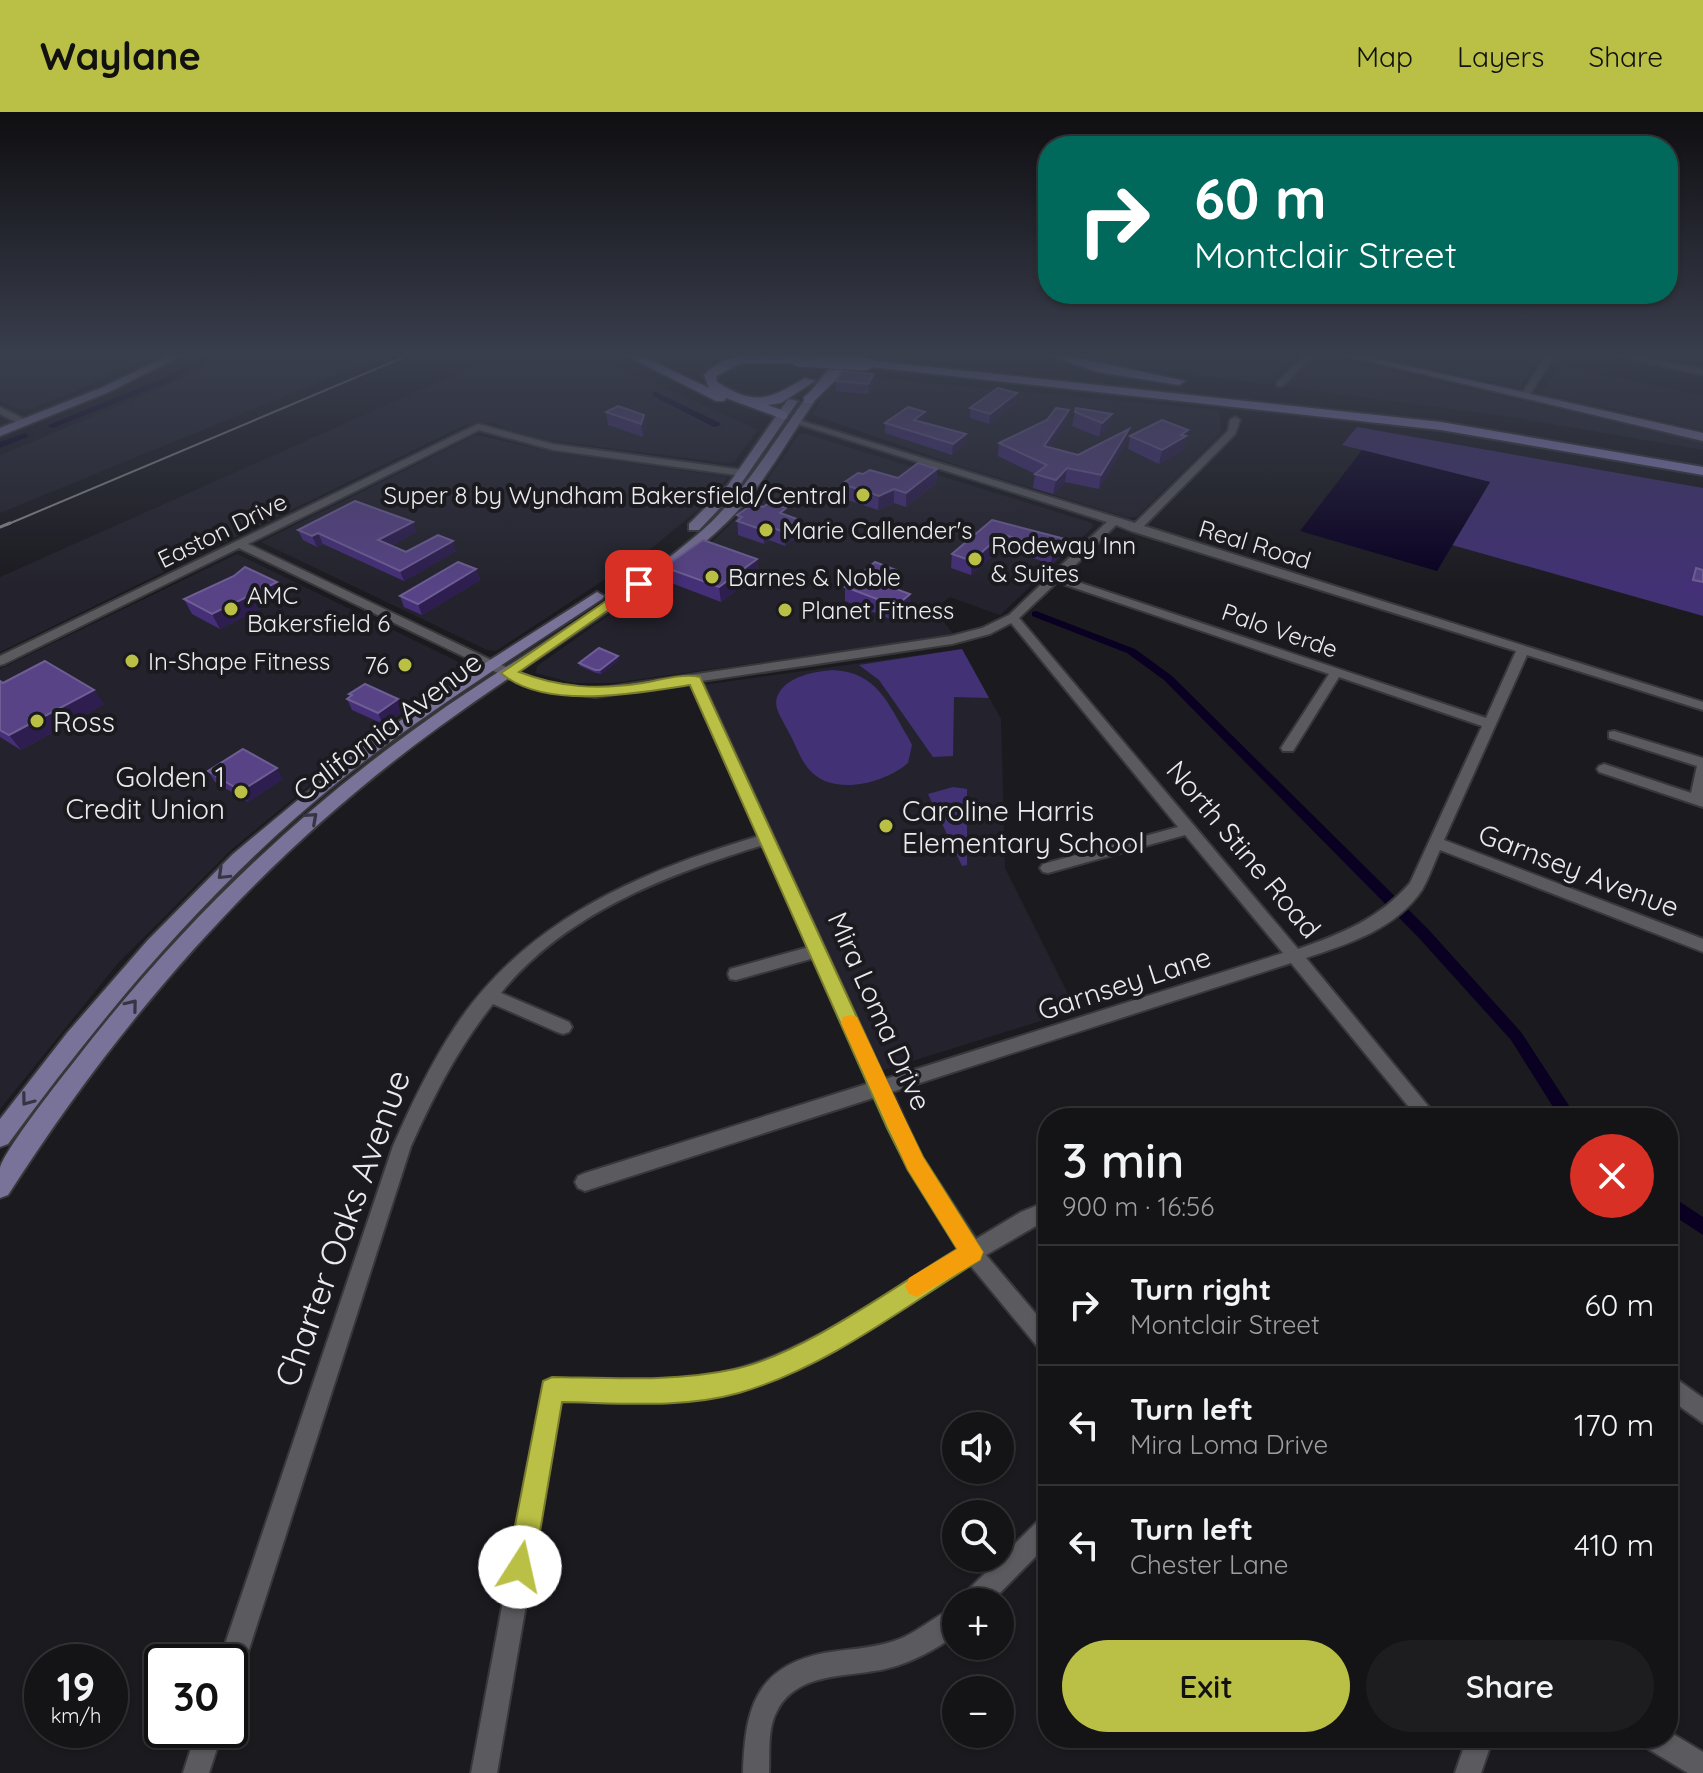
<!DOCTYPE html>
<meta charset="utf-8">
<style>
:root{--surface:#141417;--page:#1d1d20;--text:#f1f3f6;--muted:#9d9ea1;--line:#333336;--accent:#bac045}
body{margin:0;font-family:Quicksand,sans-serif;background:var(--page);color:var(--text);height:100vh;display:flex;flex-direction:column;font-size:30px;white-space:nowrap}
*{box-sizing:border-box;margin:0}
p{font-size:26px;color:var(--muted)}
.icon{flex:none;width:44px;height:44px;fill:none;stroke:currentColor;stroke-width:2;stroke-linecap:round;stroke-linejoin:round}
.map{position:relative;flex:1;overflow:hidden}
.details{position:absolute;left:1038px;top:996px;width:640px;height:640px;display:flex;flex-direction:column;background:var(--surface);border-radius:32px;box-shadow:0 2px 6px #0004,0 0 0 2px var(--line)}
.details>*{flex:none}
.top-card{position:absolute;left:1038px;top:24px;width:640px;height:168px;border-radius:32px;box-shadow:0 2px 6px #0004,0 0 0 2px var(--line);background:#00695c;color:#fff;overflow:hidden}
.controls{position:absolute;left:942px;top:1300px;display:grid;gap:16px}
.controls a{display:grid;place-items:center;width:72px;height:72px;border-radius:50%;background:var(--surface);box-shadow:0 2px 6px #0004,0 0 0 2px var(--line);font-size:40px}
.speed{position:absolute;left:24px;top:1532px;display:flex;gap:16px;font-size:40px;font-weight:700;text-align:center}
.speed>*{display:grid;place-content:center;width:104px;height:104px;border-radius:50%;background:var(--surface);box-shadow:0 2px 6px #0004,0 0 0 2px var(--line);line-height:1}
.speed small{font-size:20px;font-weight:400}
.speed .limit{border:4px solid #111;border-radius:12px;background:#fff;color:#111}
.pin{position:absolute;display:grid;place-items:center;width:68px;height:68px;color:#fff;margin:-34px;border-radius:16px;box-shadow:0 4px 12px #0006}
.me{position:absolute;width:88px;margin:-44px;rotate:10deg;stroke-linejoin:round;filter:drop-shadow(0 0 6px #0008)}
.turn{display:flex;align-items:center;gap:28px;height:168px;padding:0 24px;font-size:36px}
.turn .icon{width:104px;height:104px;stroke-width:2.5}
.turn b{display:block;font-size:56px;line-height:68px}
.round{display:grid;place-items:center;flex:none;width:84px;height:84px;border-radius:42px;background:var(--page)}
.summary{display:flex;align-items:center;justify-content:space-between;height:136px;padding:0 24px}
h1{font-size:48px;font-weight:600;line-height:60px}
.button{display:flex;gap:16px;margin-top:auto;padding:16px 24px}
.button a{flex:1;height:92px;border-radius:48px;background:var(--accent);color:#111;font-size:32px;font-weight:600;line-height:92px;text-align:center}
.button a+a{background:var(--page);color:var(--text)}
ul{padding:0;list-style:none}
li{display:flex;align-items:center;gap:24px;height:120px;padding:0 24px;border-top:2px solid var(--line)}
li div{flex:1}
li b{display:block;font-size:30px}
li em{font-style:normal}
header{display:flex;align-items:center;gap:48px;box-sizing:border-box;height:112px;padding:0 40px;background:var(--accent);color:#111}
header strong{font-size:38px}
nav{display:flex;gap:44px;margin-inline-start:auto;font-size:28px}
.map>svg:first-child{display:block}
</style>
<header>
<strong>Waylane</strong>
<nav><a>Map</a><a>Layers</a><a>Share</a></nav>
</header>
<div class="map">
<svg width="1703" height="1661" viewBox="0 0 1703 1661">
<rect width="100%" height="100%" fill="#1b1a1f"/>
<!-- built -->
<g fill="#24232d">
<polygon points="0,243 154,243 66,283 31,297 20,298 0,289"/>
<polygon points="228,243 385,243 0,401 0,343 155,279"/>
<polygon points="499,243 592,243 758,318 734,350 726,351 553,329 511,319 493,311 465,313 0,540 0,465"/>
<polygon points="1080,243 1298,243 1268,272 1138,256"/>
<polygon points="1317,243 1703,330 1703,338 1505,304 1285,275"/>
<polygon points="1369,243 1522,243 1539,246 1520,276"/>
<polygon points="1559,253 1703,284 1703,318 1542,281"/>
<polygon points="842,263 1219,298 1221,321 1137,405 1128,406 957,353 813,303 823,283"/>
<polygon points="803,321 1092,411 1093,415 1000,503 950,485 934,497 954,523 613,571 573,571 536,561 537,554 712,430 750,393 799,322"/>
<polygon points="476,323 557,341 728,365 704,393 648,439 496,539 487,538 261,430"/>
<polygon points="237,442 469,555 362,630 232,737 118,851 0,997 0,557"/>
<polygon points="962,537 1001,607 1005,756 1076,898 880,959 703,573"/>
</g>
<!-- green -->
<g fill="#423175">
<polygon points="1357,315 1703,376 1703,504 1452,433 1490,370 1342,333"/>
<polygon points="962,537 989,586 954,585 953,644 933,645 879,568 859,553"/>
<path d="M832,558C878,560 888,592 909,627L912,633L908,651C884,672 830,686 807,655C799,644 794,629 787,617C782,606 772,595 778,583C787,564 814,560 832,558Z"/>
<polygon points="953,675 967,677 967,753 962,754 928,682"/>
</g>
<!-- water -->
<polygon fill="#0a0022" points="1362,338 1490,370 1437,459 1300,419"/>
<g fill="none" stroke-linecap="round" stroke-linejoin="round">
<!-- canal -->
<g fill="#0a0022" fill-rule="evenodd">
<polygon points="207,243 216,243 169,270 53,316 46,314 163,266"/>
<polygon points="656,280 720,311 721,313 714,315 653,284 653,280"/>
<polygon points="25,321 29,323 28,325 0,336 0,330"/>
<polygon points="1036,499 1135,537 1172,564 1428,817 1521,920 1577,1006 1560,1006 1511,928 1418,825 1164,568 1127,541 1032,504 1032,500"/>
<polygon points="1668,1082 1703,1105 1703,1123 1668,1100"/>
</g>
<!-- minor casing -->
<g stroke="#38383b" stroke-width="4">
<g id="minor">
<polygon points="1306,243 1314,243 1283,274 1277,274 1277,270"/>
<polygon points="1547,243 1555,243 1528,285 1522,285 1521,283"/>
<polygon points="1613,243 1627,243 1703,257 1703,263"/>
<polygon points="0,295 28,309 30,311 22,313 0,302"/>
<path d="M1235,305L1240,308L1235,322L1144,414L1703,590V598L1527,543L1444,728L1703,827V840L1440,738C1434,751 1429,766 1422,778C1396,817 1348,832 1306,846L1438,1006H1418L1291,851L892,980L922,1045L976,1127L1021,1100L1048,1089V1107L986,1143L1048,1216V1243L1041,1239L970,1153C890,1203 809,1267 714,1284C664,1294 612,1290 561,1289L497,1661H471L544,1270L552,1267C606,1268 663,1273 716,1262C802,1245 885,1182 959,1137L908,1057L876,985L585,1079L578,1076L575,1070L578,1064L585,1061L870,971L814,846L736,868L730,867L728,862L730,857L809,835L763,733C669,762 565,801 501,881L569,910L572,915L569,920L563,922L557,920L493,892C458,936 434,983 411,1034L243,1556L239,1565L230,1569V1550H219L393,1034C411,993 430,953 455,915C526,808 641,759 759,724L690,571L596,585L545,579L504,564L239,436L4,552L0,553V544L478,312L553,332L743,358L748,361L743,364L553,338L479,318L248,432L512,558L547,571L596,577L951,524L982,516L1009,503L1107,410L792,310V306L1135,411L1228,319L1230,308ZM1116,413L1131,419L1516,539L1486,606L1063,465ZM1057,470L1329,562L1281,636L1283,639H1293L1339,565L1482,614L1410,771C1379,807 1341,822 1298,837L1019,506ZM1011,511L1178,715L1043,752L1040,756L1043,760L1048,761L1185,723L1283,841L885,967L702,569L952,532L990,522Z"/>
<polygon points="1614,619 1703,646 1703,695 1599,660 1597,657 1599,654 1604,652 1691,681 1697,654 1609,626 1609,620"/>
<polygon points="1668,1261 1703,1286 1703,1311 1668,1286"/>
<polygon points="1048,1403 1048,1432 991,1490 962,1490 965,1481 1040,1407"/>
<path d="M956,1495V1523C936,1537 913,1550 889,1556C851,1566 798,1558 777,1599C767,1617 770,1642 769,1661H743C745,1599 754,1555 824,1541C846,1537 869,1537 891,1530C916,1523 933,1504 956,1495Z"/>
<polygon points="197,1618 223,1618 209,1661 183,1661"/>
<polygon points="1668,1619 1703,1640 1703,1661 1688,1661 1645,1635 1641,1626 1668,1626"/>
<polygon points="1467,1626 1493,1626 1481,1661 1455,1661"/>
</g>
</g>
<!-- major casing -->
<g stroke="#38383b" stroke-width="4">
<g id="major">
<polygon points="170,243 182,243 109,280 0,324 0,316 101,276"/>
<path d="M841,243H851C839,259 825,273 814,290C786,330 764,373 729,408C692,445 647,473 604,502C549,539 493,576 439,615C264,742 125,901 8,1083L0,1086C0,1077 0,1064 0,1056C5,1037 62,965 77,946C177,817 292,704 426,609C515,545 614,493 697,423C757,372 788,299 841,243Z"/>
<polygon points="1342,243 1359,243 1703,321 1703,329"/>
<polygon points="788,287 798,289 736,379 699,418 689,418 689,412 728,373"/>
<path d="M597,480L604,484L602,487C513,546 421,603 338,670C210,774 105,900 8,1032L0,1035V1007L67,921L147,829L233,742L358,638L457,569Z"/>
</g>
</g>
<!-- highway casing -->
<g stroke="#38383b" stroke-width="4">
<g id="highway">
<path d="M625,243H639L709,276L704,263C728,237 770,239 802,246L804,248L798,251H741L716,264L717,270C754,294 769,288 805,266L815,269L781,291L768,293L787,300V306L783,307L726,286L724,289H716Z"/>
<polygon points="850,243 862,243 812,291 804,291 804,285"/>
<polygon points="1047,243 1064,243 1185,269 1179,273 1098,260"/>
<polygon points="866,248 1441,310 1703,355 1703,363 1441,318 862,254 862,250"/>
</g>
</g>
<!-- minor -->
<use href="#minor" fill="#5b5a5f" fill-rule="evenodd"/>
<!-- major -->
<use href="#major" fill="#797299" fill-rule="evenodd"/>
<!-- highway -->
<use href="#highway" fill="#8d82c0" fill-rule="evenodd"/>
<!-- rail-far1 -->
<polyline stroke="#8a898d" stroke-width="2" points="6,413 409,243"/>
<!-- rail -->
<polyline stroke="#8a898d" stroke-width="3" points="0,415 10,411"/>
<!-- highway-bridge casing -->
<g stroke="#38383b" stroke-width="15" stroke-linecap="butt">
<polyline id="highway-bridge" points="798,248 866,252"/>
</g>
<!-- highway-bridge -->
<use href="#highway-bridge" stroke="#8d82c0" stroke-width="13"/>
</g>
<!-- wall -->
<g fill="#452f78">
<polygon points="874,262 874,271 868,282 836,279 836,269"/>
<polygon points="1016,291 989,312 970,306 970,296"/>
<polygon points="1076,296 1110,316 1099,325 1072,314"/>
<polygon points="606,300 644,303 646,316 643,325 608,313"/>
<polygon points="925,300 923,310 966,322 965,332 952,343 885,321 885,311"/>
<polygon points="1067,311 1050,335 1078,343 1126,330 1099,377 1065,370 1053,382 1033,376 1035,362 998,344 999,331"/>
<polygon points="1188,318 1183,338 1159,352 1128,337 1130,324"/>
<polygon points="937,357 936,371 906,395 894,391 878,398 842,386 842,372 863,362 898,366"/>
<polygon points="737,403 787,403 801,422 785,434 769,428 764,432 738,423"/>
<polygon points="992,408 1062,441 1051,452 1001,436 971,463 951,456 952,442"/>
<polygon points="413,410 416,420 391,434 406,440 456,439 404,469 323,432 317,435 303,428 298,418"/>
<polygon points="757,447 758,461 721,490 666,469 664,455"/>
<polygon points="1696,456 1703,458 1703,483 1686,479 1689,467"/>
<polygon points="476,457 480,468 422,503 404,495 400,484"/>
<polygon points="896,458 895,472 891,475 910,482 909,497 895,509 845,489 845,475"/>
<polygon points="284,484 220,517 192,502 184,487"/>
<polygon points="619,548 601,562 596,561 580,554 579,551"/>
<polygon points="0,569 3,571 104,592 21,638 0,625"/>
<polygon points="349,582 403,599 383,612 352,598 347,587 350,584"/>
<polygon points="208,659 283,667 248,690 215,670"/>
</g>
<!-- shaded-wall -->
<g fill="#2d1e4f">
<polygon points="874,262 874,271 868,282 868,272"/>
<polygon points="1017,281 1016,291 989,312 990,302"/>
<polygon points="1069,298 1067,311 1042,347 1044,334"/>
<polygon points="925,300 924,310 913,318 914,308"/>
<polygon points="1112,302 1110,316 1099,325 1102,311"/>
<polygon points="644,303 646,316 643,325 641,312"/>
<polygon points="1129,317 1126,330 1099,377 1101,363"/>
<polygon points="1188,318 1183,338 1159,352 1162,338"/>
<polygon points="966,322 965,332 952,343 953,332"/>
<polygon points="1067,356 1065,370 1053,382 1056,368"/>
<polygon points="937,357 936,371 906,395 906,381"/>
<polygon points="894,377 894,391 878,398 879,384"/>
<polygon points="800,408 801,422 785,434 784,420"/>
<polygon points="413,410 416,420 382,439 378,428"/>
<polygon points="768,414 769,428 764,432 763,418"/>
<polygon points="318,421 323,432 317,435 312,424"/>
<polygon points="1002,422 1001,436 971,463 972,449"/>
<polygon points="1065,427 1062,441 1051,452 1053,438"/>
<polygon points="453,429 456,439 404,469 400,459"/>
<polygon points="757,447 758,461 721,490 719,475"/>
<polygon points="476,457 480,468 422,503 418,492"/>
<polygon points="896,458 895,472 879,485 879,471"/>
<polygon points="277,470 284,484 220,517 212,502"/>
<polygon points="910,482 909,497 895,509 896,494"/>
<polygon points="618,544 619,548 601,562 600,558"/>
<polygon points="94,578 104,592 21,638 9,623"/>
<polygon points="398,587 403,599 383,612 378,601"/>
<polygon points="277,656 283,667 248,690 241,679"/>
</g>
<!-- building -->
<g fill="#574385" stroke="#6e5e95" stroke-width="2">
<polygon points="842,259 874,262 868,272 836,269"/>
<polygon points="998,276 1017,281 990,302 970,296"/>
<polygon points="618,294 644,303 641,312 606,300"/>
<polygon points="908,295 925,300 914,308 966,322 953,332 885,311"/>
<polygon points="1056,296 1069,298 1044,334 1078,343 1129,317 1101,363 1067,356 1056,368 1035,362 1047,353 999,331 1047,308"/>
<polygon points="1076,296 1112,302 1102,311 1075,300"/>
<polygon points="1162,308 1188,318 1181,323 1186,324 1162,338 1130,324"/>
<polygon points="918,351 937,357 906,381 894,377 879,384 842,372 858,361 863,362 870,358 898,366"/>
<polygon points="355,389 413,410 378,428 406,440 438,423 453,429 400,459 318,421 312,424 298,418"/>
<polygon points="769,391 786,396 780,401 800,408 784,420 768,414 763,418 737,409 742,405 737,403 753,392 763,395"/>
<polygon points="992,408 1065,427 1053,438 1002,422 972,449 952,442"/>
<polygon points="703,428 757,447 719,475 664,455"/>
<polygon points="458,450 476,457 418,492 400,484"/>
<polygon points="875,450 896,458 879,471 910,482 896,494 845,475"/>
<polygon points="245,455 277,470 212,502 184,487 234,464"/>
<polygon points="1696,456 1703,458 1703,470 1693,468"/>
<polygon points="599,536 618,544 600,558 595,558 579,551"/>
<polygon points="45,549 94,578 9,623 0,618 0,569 3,571"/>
<polygon points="365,572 398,587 378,601 347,587 352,583 349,582"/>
<polygon points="243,637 277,656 241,679 208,659"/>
</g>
<!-- one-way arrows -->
<defs><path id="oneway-chevron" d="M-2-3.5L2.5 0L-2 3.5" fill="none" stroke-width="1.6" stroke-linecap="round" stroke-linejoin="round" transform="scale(2)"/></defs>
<g stroke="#373444">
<use href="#oneway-chevron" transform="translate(312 706) rotate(-42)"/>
<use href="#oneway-chevron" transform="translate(223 762) rotate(136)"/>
<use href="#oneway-chevron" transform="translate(132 893) rotate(-51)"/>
<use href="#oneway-chevron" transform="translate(27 988) rotate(127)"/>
</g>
<!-- sky -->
<linearGradient id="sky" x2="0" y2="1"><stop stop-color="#0f0e11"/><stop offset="0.51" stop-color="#393e4d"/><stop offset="1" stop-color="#393e4d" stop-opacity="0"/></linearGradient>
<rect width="1703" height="475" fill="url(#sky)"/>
<!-- route -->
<path fill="#bac045" stroke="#797d2d" stroke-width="2" d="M635,469L646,472L519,560C561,576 598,578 643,571C661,568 683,561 700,565L903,1005L923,1045L983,1140L980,1148C903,1196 826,1256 739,1281C682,1297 620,1291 562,1290L534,1455L530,1464L520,1468L511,1464L507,1455L543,1269L552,1265C613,1266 675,1270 735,1257C804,1242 895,1174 957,1137L908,1058L887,1016L690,573C638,581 544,599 501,561Z"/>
<!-- slow -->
<polygon fill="#f59e0b" points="850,903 857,905 923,1045 983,1140 980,1148 917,1185 909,1182 905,1174 909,1166 957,1137 908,1058 841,911 843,905"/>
<!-- markers -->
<g fill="#bac045" stroke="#1b1a1f" stroke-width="3">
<circle cx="863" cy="383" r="8"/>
<circle cx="766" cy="418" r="8"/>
<circle cx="975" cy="447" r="8"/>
<circle cx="712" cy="465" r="8"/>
<circle cx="231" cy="497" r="8"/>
<circle cx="785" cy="498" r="8"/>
<circle cx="132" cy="549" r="8"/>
<circle cx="405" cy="553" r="8"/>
<circle cx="37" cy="609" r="8"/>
<circle cx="241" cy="680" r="8"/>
<circle cx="886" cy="714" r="8"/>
</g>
<g text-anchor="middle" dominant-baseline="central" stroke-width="8" stroke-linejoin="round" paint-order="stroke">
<!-- far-poi labels -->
<g font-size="24" fill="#ebebee" stroke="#1b1a1f" text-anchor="start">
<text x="847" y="383" text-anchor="end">Super 8 by Wyndham Bakersfield/Central</text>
<text x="782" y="418">Marie Callender's</text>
<text x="991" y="433">Rodeway Inn<tspan x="991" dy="28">&amp; Suites</tspan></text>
<text x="728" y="465">Barnes &amp; Noble</text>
<text x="247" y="483">AMC<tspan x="247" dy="28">Bakersfield 6</tspan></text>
<text x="801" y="498">Planet Fitness</text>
<text x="148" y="549">In-Shape Fitness</text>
<text x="389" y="553" text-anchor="end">76</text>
</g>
<!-- far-street labels -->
<g font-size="24" fill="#ebebee" stroke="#1b1a1f">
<text transform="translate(222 418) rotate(-26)">Easton Drive</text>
<text transform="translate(1255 432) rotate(17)">Real Road</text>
<text transform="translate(1280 518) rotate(19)">Palo Verde</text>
</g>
<!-- poi labels -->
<g font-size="28" fill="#ebebee" stroke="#1b1a1f" text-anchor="start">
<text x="53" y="609">Ross</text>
<text x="225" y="664" text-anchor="end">Golden 1<tspan x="225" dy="32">Credit Union</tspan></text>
<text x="902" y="698">Caroline Harris<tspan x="902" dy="32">Elementary School</tspan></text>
</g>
<!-- street labels -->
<g font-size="28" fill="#ebebee" stroke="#1b1a1f">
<text transform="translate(387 614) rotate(-37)">California Avenue</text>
<text transform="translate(1244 737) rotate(50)">North Stine Road</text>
<text transform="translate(1579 758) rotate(21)">Garnsey Avenue</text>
<text transform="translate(1124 871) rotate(-18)">Garnsey Lane</text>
<text transform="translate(880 899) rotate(66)">Mira Loma Drive</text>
</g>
<!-- near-street labels -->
<g font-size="34" fill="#ebebee" stroke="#1b1a1f">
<text transform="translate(342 1116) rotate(-70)">Charter Oaks Avenue</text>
</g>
</g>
</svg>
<div class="controls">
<a><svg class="icon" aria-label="sound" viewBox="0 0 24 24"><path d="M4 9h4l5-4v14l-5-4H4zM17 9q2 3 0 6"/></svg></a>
<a><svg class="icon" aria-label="search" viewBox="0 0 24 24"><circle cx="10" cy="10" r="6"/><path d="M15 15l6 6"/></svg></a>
<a>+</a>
<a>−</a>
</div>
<div class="speed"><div>19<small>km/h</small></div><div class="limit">30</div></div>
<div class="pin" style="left:639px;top:472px;background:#d93025"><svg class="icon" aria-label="arrive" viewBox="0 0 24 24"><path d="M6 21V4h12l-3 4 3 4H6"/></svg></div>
<svg class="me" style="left:520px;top:1455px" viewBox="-20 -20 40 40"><circle r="19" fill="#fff"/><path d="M0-13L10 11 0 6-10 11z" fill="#bac045"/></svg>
<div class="top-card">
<div class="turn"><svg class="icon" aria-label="right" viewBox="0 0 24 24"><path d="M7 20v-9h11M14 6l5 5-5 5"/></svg><div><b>60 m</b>Montclair Street</div></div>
</div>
<section class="details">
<div class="summary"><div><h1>3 min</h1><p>900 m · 16:56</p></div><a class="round" style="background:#d93025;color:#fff"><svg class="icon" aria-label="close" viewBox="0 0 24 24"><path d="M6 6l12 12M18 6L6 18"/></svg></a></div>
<ul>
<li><svg class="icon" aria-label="right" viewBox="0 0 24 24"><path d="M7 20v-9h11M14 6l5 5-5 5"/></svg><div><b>Turn right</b><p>Montclair Street</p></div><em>60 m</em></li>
<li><svg class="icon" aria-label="left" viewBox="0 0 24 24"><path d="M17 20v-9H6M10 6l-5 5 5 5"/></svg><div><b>Turn left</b><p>Mira Loma Drive</p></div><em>170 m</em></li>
<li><svg class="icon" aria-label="left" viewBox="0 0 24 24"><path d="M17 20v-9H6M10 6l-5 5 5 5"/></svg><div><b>Turn left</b><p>Chester Lane</p></div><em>410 m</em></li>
</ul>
<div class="button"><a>Exit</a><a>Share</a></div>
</section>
</div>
